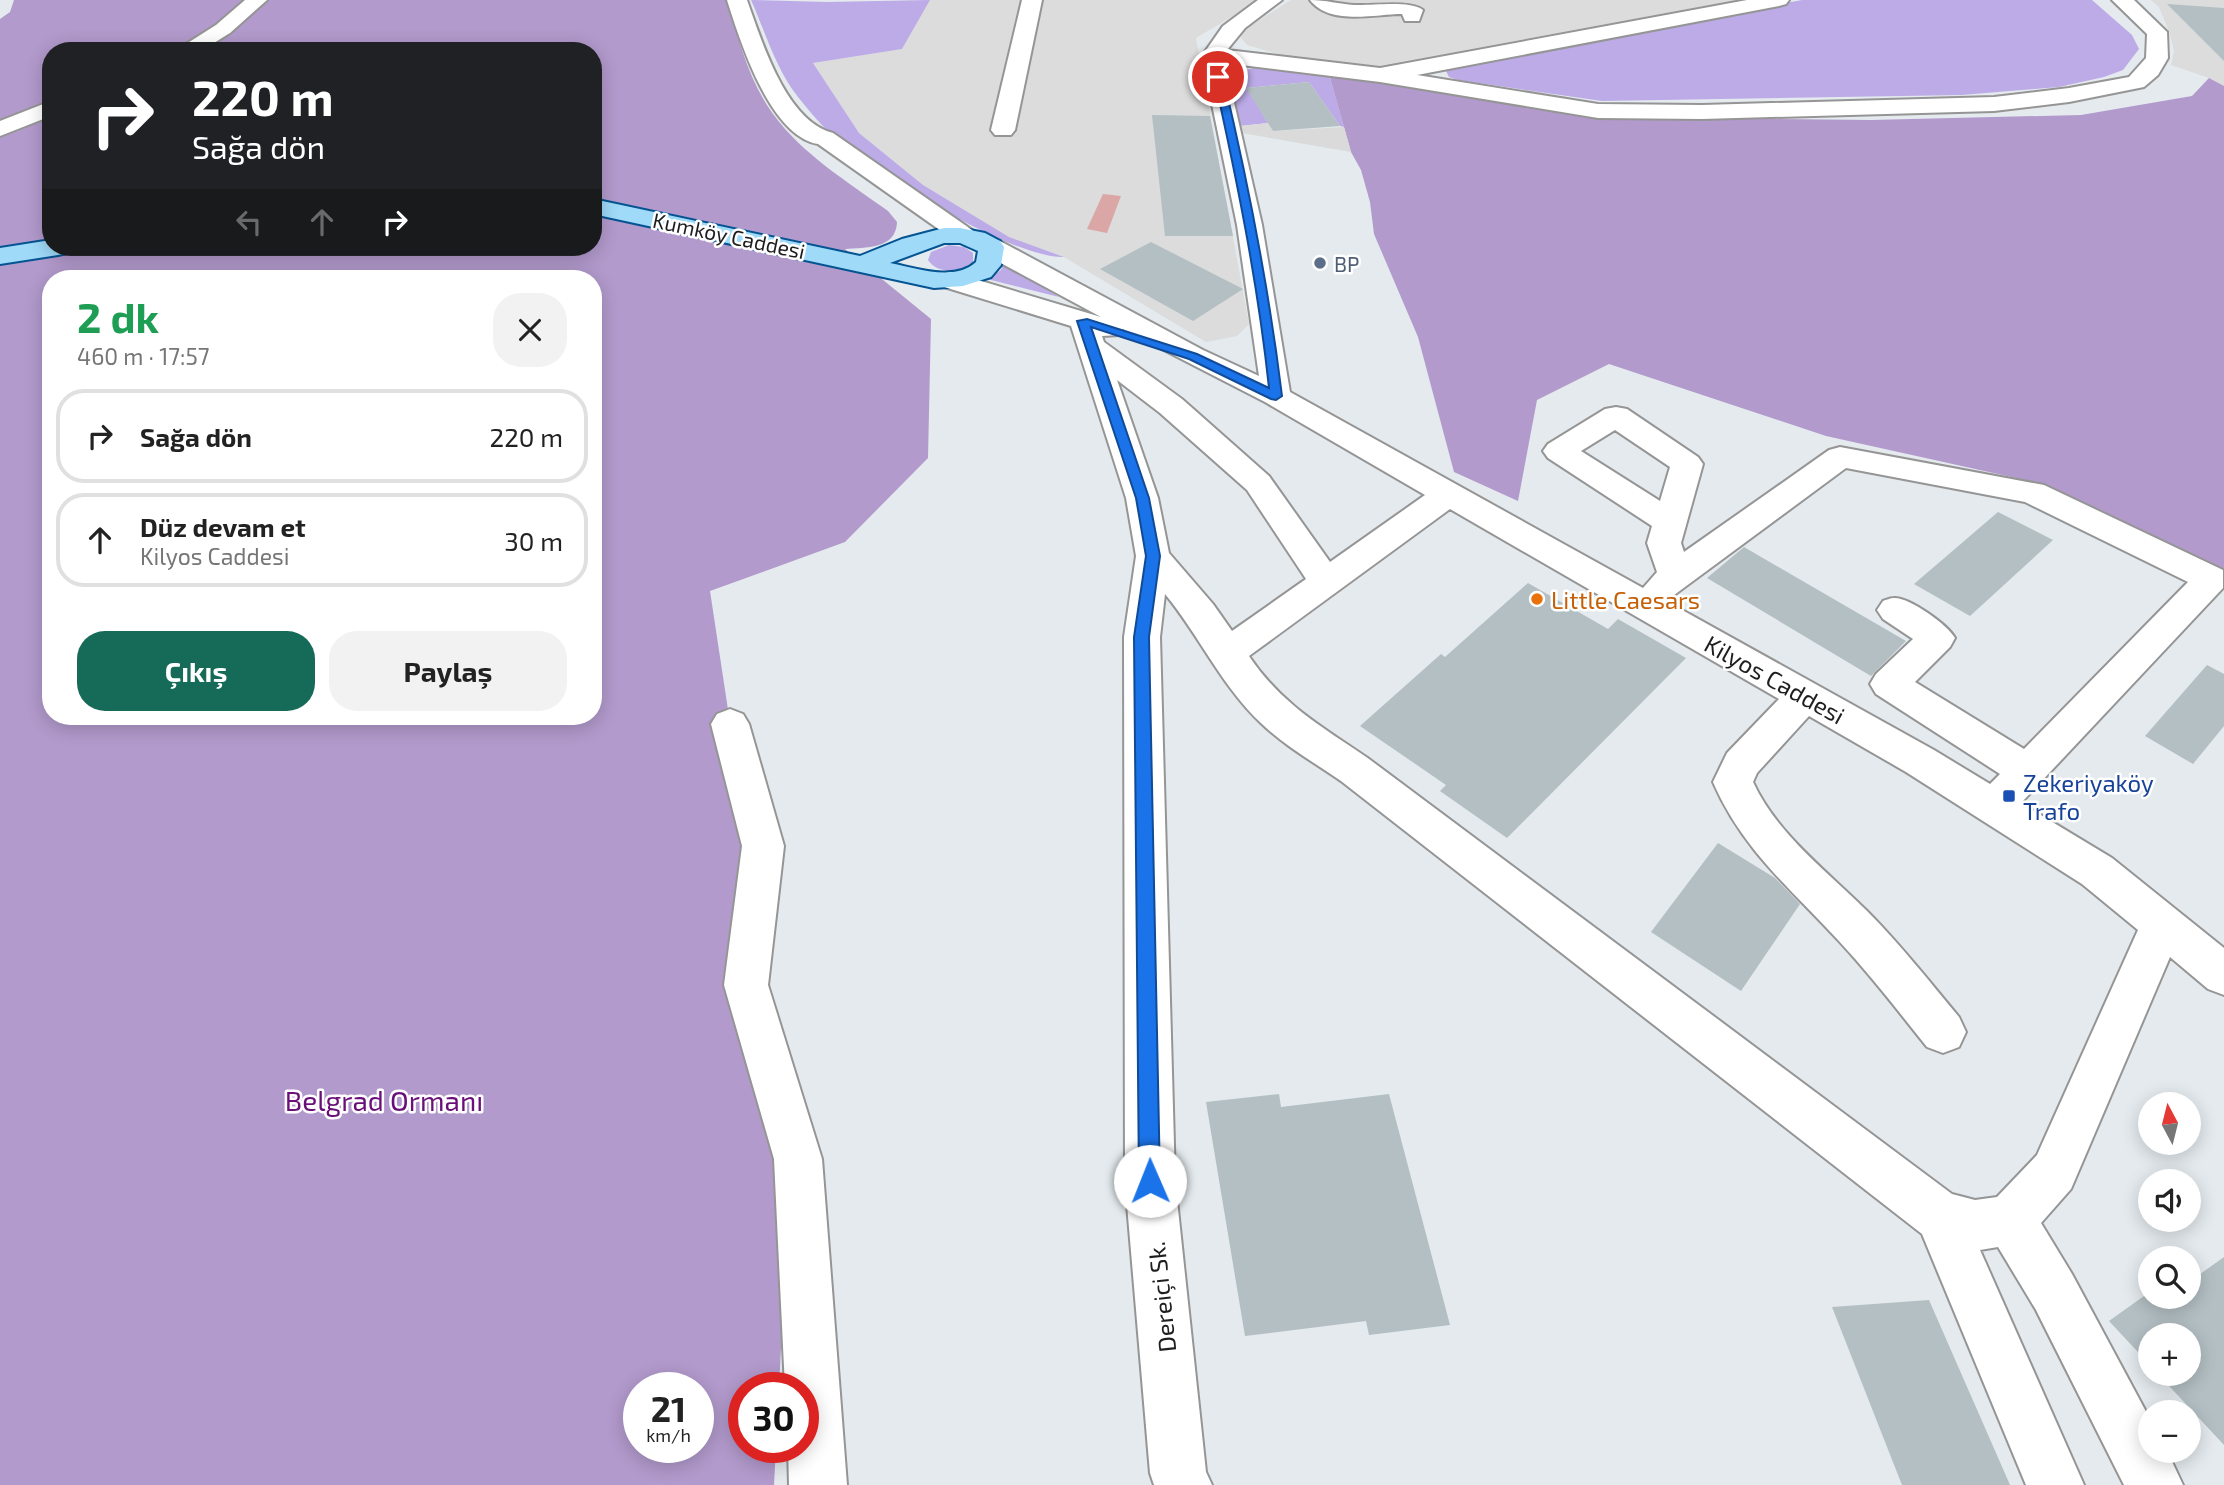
<!DOCTYPE html>
<html lang="tr">
<meta charset="utf-8">
<style>
:root{--surface:#fff;--page:#f2f2f2;--text:#222;--muted:#767676;--line:#e0e0e0;--accent:#166b58}
body{margin:0;font-family:"Exo 2",sans-serif;background:var(--page);color:var(--text);height:100vh;display:flex;flex-direction:column;font-size:26px;white-space:nowrap}
*{box-sizing:border-box;margin:0}
p{font-size:23px;color:var(--muted)}
.icon{flex:none;width:38px;height:38px;fill:none;stroke:currentColor;stroke-width:2;stroke-linecap:round;stroke-linejoin:round}
.map{position:relative;flex:1;overflow:hidden}
.side{position:absolute;left:42px;top:270px;width:560px;height:455px;display:flex;flex-direction:column;background:var(--surface);border-radius:28px;box-shadow:0 4px 18px #0003}
.side>*{flex:none}
.hud{position:absolute;left:42px;top:42px;width:560px;height:214px;border-radius:28px;box-shadow:0 4px 18px #0003;background:#202124;color:#fff;overflow:hidden}
.needle{width:46px;rotate:353deg}
.buttons{position:absolute;left:2138px;top:1092px;display:grid;gap:14px}
.buttons a{display:grid;place-items:center;width:63px;height:63px;border-radius:50%;background:var(--surface);box-shadow:0 4px 18px #0003;font-size:35px}
.speed{position:absolute;left:623px;top:1372px;display:flex;gap:14px;font-size:35px;font-weight:700;text-align:center}
.speed>*{display:grid;place-content:center;width:91px;height:91px;border-radius:50%;background:var(--surface);box-shadow:0 4px 18px #0003;line-height:1}
.speed small{font-size:18px;font-weight:400}
.speed .limit{border:10px solid #d22;background:#fff;color:#111}
.pin{position:absolute;display:grid;place-items:center;width:60px;height:60px;color:#fff;margin:-30px;border:4px solid #fff;border-radius:50%;box-shadow:0 2px 7px #0007}
.me{position:absolute;width:77px;margin:-38px;rotate:359deg;stroke-linejoin:round;filter:drop-shadow(0 0 5px #0008)}
.turn{display:flex;align-items:center;gap:24px;height:147px;padding:0 35px;font-size:32px}
.turn .icon{width:91px;height:91px;stroke-width:2.5}
.turn b{display:block;font-size:49px;line-height:60px}
.lanes{display:flex;align-items:center;height:66px;padding:0 35px;background:#0003;justify-content:center;gap:35px;direction:ltr}
.lanes .off{opacity:.35}
.round{display:grid;place-items:center;flex:none;width:74px;height:74px;border-radius:28px;background:var(--page)}
.overview{display:flex;align-items:center;justify-content:space-between;height:119px;padding:0 35px}
h1{font-size:42px;font-weight:700;line-height:52px;color:#1e9e55}
.button{display:flex;gap:14px;margin-top:auto;padding:14px 35px}
.button a{flex:1;height:80px;border-radius:28px;background:var(--accent);color:#fff;font-size:28px;font-weight:700;line-height:80px;text-align:center}
.button a+a{background:var(--page);color:var(--text)}
ul{padding:0;list-style:none}
li{display:flex;align-items:center;gap:21px;height:94px;margin:0 14px 10px;padding:0 21px;border:4px solid var(--line);border-radius:28px}
li div{flex:1}
li b{display:block;font-size:26px}
li em{font-style:normal}
.map>svg:first-child{display:block}
</style>
<div class="map">
<svg width="2224" height="1485" viewBox="0 0 2224 1485">
<rect width="100%" height="100%" fill="#e4eaee"/>
<!-- residential -->
<g fill="#dbdcdb">
<polygon points="930,0 1260,0 1196,38 1249,324 1237,336 1206,342 1064,257 1009,237 923,185 859,133 813,63 902,49"/>
<polygon points="1291,0 1738,0 1377,66 1281,55 1247,45 1241,38 1242,31"/>
<polygon points="2151,0 2224,0 2224,86 2209,78 2171,65 2174,51 2170,34 2159,7"/>
</g>
<!-- grass -->
<g fill="#bcabe7">
<path d="M751,0L827,2L930,0L902,49L813,63L859,133L923,185L1009,237L1064,257C1012,259 870,170 830,133C818,122 808,109 798,97C776,70 765,31 751,0Z"/>
<polygon points="1802,0 2092,0 2132,35 2139,49 2123,70 2104,77 2059,87 1962,95 1602,101 1458,80 1449,77 1446,71 1448,68"/>
<polygon points="1258,67 1329,74 1344,127 1340,126 1309,82 1247,88 1268,123 1240,126 1230,76 1234,73"/>
<path d="M949,245L964,247L973,253V262C959,272 938,275 928,260L931,252Z"/>
<polygon points="1003,263 1059,297 987,279 1001,270"/>
</g>
<!-- forest -->
<g fill="#b29acc" fill-rule="evenodd">
<path d="M14,0H728C738,39 749,81 773,114C802,154 848,182 888,211L897,222C896,250 865,247 845,249L931,319L928,458L845,542L710,591L792,1132L779,1388H744V1447H776L774,1485H0V19L10,12ZM51,51H593V247H51ZM51,278H593V716H51ZM639,1388H698V1447H639Z"/>
<polygon points="1329,74 1606,117 1871,120 2081,115 2192,96 2209,78 2224,86 2224,570 2039,483 1826,436 1609,364 1537,400 1518,501 1454,472 1418,337 1374,234 1370,202 1361,170 1351,152"/>
</g>
<!-- parking -->
<polygon fill="#dadada" points="1268,123 1273,131 1344,127 1351,152 1242,133 1240,126"/>
<!-- water -->
<polygon fill="#dba6a6" points="1103,194 1121,196 1107,233 1087,229"/>
<!-- building -->
<g fill="#b3bfc3">
<polygon points="2167,4 2224,8 2224,61"/>
<polygon points="1309,82 1340,126 1273,131 1246,88"/>
<polygon points="1152,115 1210,116 1233,236 1165,236"/>
<polygon points="1151,242 1243,289 1193,321 1100,269"/>
<polygon points="1998,512 2053,540 1970,616 1914,584"/>
<polygon points="1744,547 1906,641 1871,676 1707,578"/>
<polygon points="1528,583 1608,629 1618,619 1686,658 1507,838 1440,791 1446,785 1360,726 1441,654 1445,657"/>
<polygon points="2207,665 2224,674 2224,726 2193,764 2145,736"/>
<polygon points="1718,843 1775,878 1800,904 1741,991 1651,932"/>
<polygon points="1279,1094 1281,1107 1389,1094 1450,1325 1369,1335 1366,1321 1245,1336 1206,1102"/>
<polygon points="2224,1257 2224,1445 2158,1374 2189,1374 2189,1335 2151,1335 2151,1366 2109,1321 2151,1291 2151,1297 2189,1297 2189,1282"/>
<polygon points="1929,1300 2010,1485 1902,1485 1832,1307"/>
</g>
<g fill="none" stroke-linecap="round" stroke-linejoin="round">
<!-- minor casing -->
<g stroke="#959595" stroke-width="4">
<g id="minor">
<polygon points="245,0 267,0 230,33 201,51 175,51 216,25"/>
<path d="M727,0H747C762,42 786,121 833,133L972,230L976,235L972,240L963,243L954,240L818,144C770,136 740,41 727,0Z"/>
<polygon points="1022,0 1042,0 1015,130 1011,135 995,135 991,130"/>
<path d="M1258,0H1282L1245,28L1227,50L1380,68L1747,0H1789L1786,4L1779,6L1417,75L1598,104L1702,105L1994,97L2069,88L2129,77L2146,58L2147,34L2112,0H2134L2167,32L2168,58L2158,75L2144,87L2069,102L1994,111L1702,119L1598,118L1380,82L1225,63L1262,225L1290,392L1643,588L1657,572L1647,543L1652,526L1548,458L1543,451L1548,444L1605,409L1616,407L1627,409L1698,457L1703,464L1681,543L1684,552L1829,450L1840,447L2044,485L2223,570V588L2021,803L2112,858L2224,948V995L2208,989L2170,957L2071,1189L2041,1223L2072,1274L2151,1421V1451H2167L2183,1485H2124L2036,1310L1998,1247L1980,1250L2084,1485H2026L1922,1234L1341,781C1315,763 1285,746 1262,724C1222,687 1199,635 1165,594L1160,637L1175,1181L1206,1472L1212,1485H1154L1150,1473L1125,1181L1124,637L1136,556L1126,498L1071,326L941,286L938,280L941,274L951,272L1101,317L982,253L978,247L982,241L991,239L1000,241L1203,350L1259,376L1237,225L1202,56L1223,26ZM1123,329L1265,402L1425,495L1330,562L1269,476L1182,399L1104,342L1102,336L1119,335ZM1117,380L1160,413L1247,490L1306,579L1232,631L1213,604L1169,553L1158,498ZM1615,430L1670,467L1660,501L1581,451ZM1846,468L2025,502L2188,582L2024,749L1915,682L1950,647L1955,638C1948,625 1909,597 1894,598C1890,598 1886,600 1883,601L1877,610L1883,619L1913,639L1876,674L1870,684L1876,694L2000,774L1990,784L1934,750L1666,601ZM1450,509L1779,699L1727,753L1713,782C1742,849 1790,888 1838,940C1870,974 1898,1011 1927,1047L1943,1053L1959,1047L1966,1032L1959,1017C1929,981 1900,944 1867,911C1827,871 1777,834 1753,782L1757,773L1809,716L1906,772L2082,884L2138,930L2037,1155L1997,1197L1975,1200L1952,1194L1369,759C1321,726 1282,705 1249,656Z"/>
<path d="M1310,0C1326,0 1339,4 1354,5C1372,6 1410,0 1423,10L1419,21H1405L1402,14C1375,14 1330,26 1310,0Z"/>
<polygon points="51,101 51,116 0,136 0,121"/>
<polygon points="730,709 743,714 749,724 784,846 768,985 822,1159 847,1485 789,1485 788,1447 803,1447 803,1388 785,1388 774,1159 724,985 742,846 711,724 717,714"/>
</g>
</g>
<!-- major casing -->
<g stroke="#055492" stroke-width="4">
<g id="major">
<path d="M593,199L860,256L902,239L944,228H960L985,233L1000,241L1004,247L1001,265L991,277L963,286L934,288L593,214ZM944,243H960L978,251L976,262C954,282 916,268 890,263Z"/>
<polygon points="51,240 51,247 71,247 67,253 58,255 0,264 0,248"/>
</g>
</g>
<!-- minor -->
<use href="#minor" fill="#fff" fill-rule="evenodd"/>
<!-- major -->
<use href="#major" fill="#9fdaf9" fill-rule="evenodd"/>
</g>
<!-- route -->
<path fill="#1a73e8" stroke="#114b97" stroke-width="2" d="M1218,75L1223,77C1248,182 1269,289 1282,396L1276,400L1271,399L1189,359L1091,327L1149,498L1160,556L1149,637L1160,1181L1157,1188L1150,1191L1142,1188L1139,1181L1134,637L1146,556L1136,498L1077,321L1087,319L1197,354L1269,388C1258,284 1237,180 1214,77Z"/>
<!-- markers -->
<circle fill="#5c6f8a" stroke="#fff" stroke-width="2.5" cx="1320" cy="263" r="7"/>
<circle fill="#e8710a" stroke="#fff" stroke-width="2.5" cx="1537" cy="599" r="7"/>
<rect fill="#1a4fb4" stroke="#fff" stroke-width="2.5" x="2002" y="789" width="14" height="14" rx="3.5"/>
<g text-anchor="middle" dominant-baseline="central" stroke-width="5" stroke-linejoin="round" paint-order="stroke">
<!-- far-street labels -->
<g font-size="21" fill="#1e1e1e" stroke="#fff">
<text transform="translate(729 235) rotate(12)">Kumköy Caddesi</text>
</g>
<!-- far-service labels -->
<g font-size="21" fill="#4e5e75" stroke="#fff" text-anchor="start">
<text x="1334" y="263">BP</text>
</g>
<!-- food labels -->
<g font-size="24" fill="#c56008" stroke="#fff" text-anchor="start">
<text x="1551" y="599">Little Caesars</text>
</g>
<!-- street labels -->
<g font-size="24" fill="#1e1e1e" stroke="#fff">
<text transform="translate(1775 679) rotate(29)">Kilyos Caddesi</text>
<text transform="translate(1161 1297) rotate(-96)">Dereiçi Sk.</text>
</g>
<!-- transit labels -->
<g font-size="24" fill="#164399" stroke="#fff" text-anchor="start">
<text x="2023" y="782">Zekeriyaköy<tspan x="2023" dy="28">Trafo</tspan></text>
</g>
<!-- near-park labels -->
<g font-size="28" fill="#690f78" stroke="#fff">
<text x="384" y="1100">Belgrad Ormanı</text>
</g>
</g>
</svg>
<div class="buttons">
<a><svg class="needle" viewBox="-14 -14 28 28"><path d="M0-13l5 13h-10z" fill="#e53935"/><path d="M0 13l5-13h-10z" fill="#767676"/></svg></a>
<a><svg class="icon" aria-label="sound" viewBox="0 0 24 24"><path d="M4 9h4l5-4v14l-5-4H4zM17 9q2 3 0 6"/></svg></a>
<a><svg class="icon" aria-label="search" viewBox="0 0 24 24"><circle cx="10" cy="10" r="6"/><path d="M15 15l6 6"/></svg></a>
<a>+</a>
<a>−</a>
</div>
<div class="speed"><div>21<small>km/h</small></div><div class="limit">30</div></div>
<div class="pin" style="left:1218px;top:77px;background:#d93025"><svg class="icon" aria-label="arrive" viewBox="0 0 24 24"><path d="M6 21V4h12l-3 4 3 4H6"/></svg></div>
<svg class="me" style="left:1150px;top:1181px" viewBox="-20 -20 40 40"><circle r="19" fill="#fff"/><path d="M0-13L10 11 0 6-10 11z" fill="#1a73e8"/></svg>
<div class="hud">
<div class="turn"><svg class="icon" aria-label="right" viewBox="0 0 24 24"><path d="M7 20v-9h11M14 6l5 5-5 5"/></svg><div><b>220 m</b>Sağa dön</div></div>
<div class="lanes"><svg class="icon off" aria-label="left" viewBox="0 0 24 24"><path d="M17 20v-9H6M10 6l-5 5 5 5"/></svg><svg class="icon off" aria-label="ahead" viewBox="0 0 24 24"><path d="M12 20V5M6 11l6-6 6 6"/></svg><svg class="icon" aria-label="right" viewBox="0 0 24 24"><path d="M7 20v-9h11M14 6l5 5-5 5"/></svg></div>
</div>
<section class="side">
<div class="overview"><div><h1>2 dk</h1><p>460 m · 17:57</p></div><a class="round"><svg class="icon" aria-label="close" viewBox="0 0 24 24"><path d="M6 6l12 12M18 6L6 18"/></svg></a></div>
<ul>
<li><svg class="icon" aria-label="right" viewBox="0 0 24 24"><path d="M7 20v-9h11M14 6l5 5-5 5"/></svg><div><b>Sağa dön</b></div><em>220 m</em></li>
<li><svg class="icon" aria-label="ahead" viewBox="0 0 24 24"><path d="M12 20V5M6 11l6-6 6 6"/></svg><div><b>Düz devam et</b><p>Kilyos Caddesi</p></div><em>30 m</em></li>
</ul>
<div class="button"><a>Çıkış</a><a>Paylaş</a></div>
</section>
</div>
